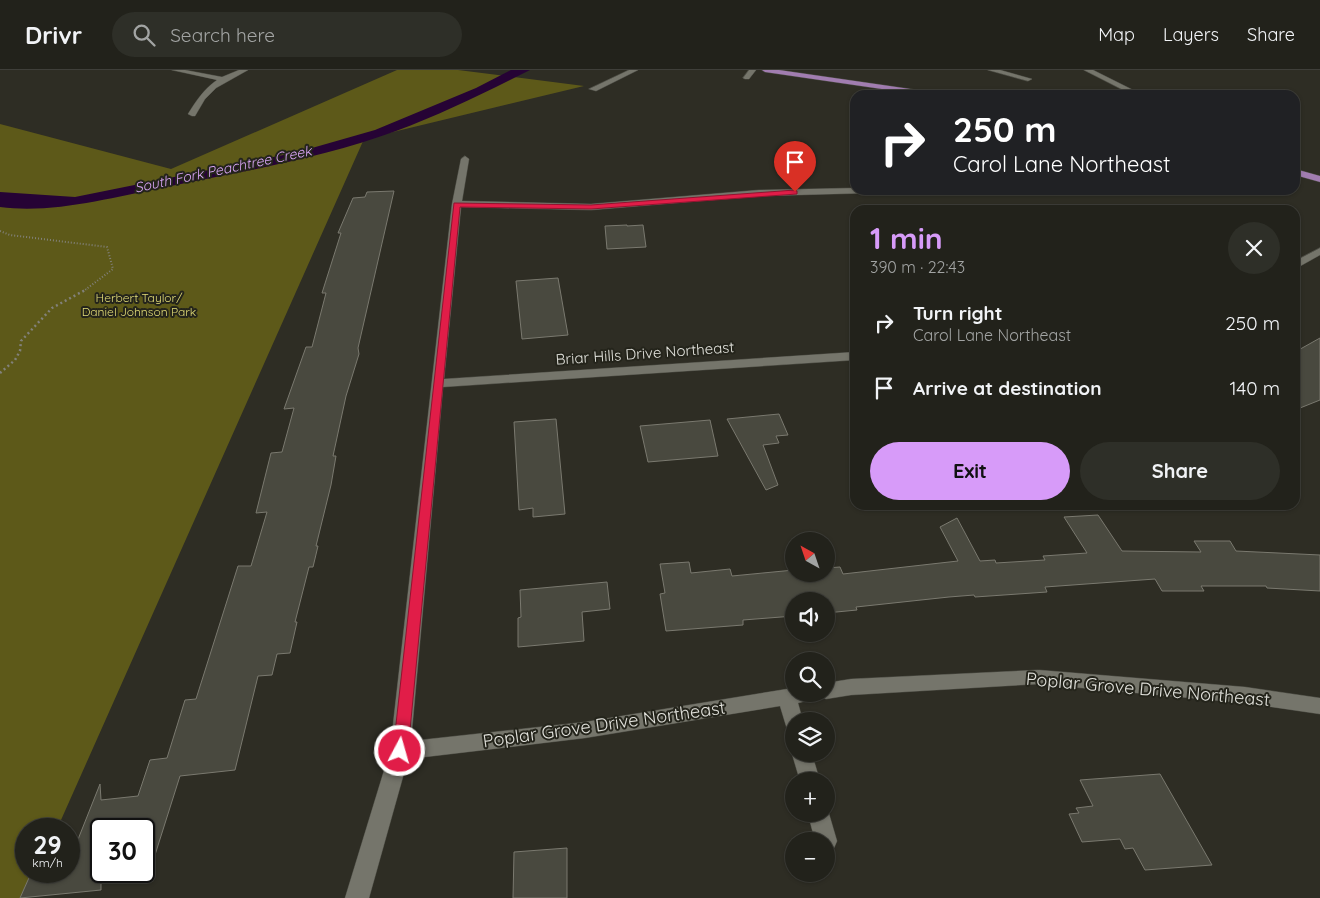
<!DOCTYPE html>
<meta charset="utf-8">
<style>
:root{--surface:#22221b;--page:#2e2f28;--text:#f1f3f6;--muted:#a2a4a3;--line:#3f3f3a;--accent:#d79bf9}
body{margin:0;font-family:Quicksand,sans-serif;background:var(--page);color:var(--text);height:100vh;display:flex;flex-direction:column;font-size:19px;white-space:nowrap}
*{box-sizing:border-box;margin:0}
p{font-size:16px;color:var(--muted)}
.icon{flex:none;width:28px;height:28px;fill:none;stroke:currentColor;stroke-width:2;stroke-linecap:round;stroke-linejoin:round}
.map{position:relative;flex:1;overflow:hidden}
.side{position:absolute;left:850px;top:135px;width:450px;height:305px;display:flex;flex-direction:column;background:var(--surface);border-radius:15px;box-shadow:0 1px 4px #0004,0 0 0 1px var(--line)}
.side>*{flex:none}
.banner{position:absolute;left:850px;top:20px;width:450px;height:105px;border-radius:15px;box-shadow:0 1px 4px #0004,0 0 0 1px var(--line);background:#202124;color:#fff;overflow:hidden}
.needle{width:32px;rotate:320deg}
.tools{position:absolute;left:785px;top:462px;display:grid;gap:10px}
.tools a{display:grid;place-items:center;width:50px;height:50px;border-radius:50%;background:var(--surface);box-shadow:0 1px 4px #0004,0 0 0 1px var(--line);font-size:25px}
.speed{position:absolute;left:15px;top:748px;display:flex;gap:10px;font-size:25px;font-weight:700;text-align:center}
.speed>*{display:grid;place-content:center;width:65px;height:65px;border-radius:50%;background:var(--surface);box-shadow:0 1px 4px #0004,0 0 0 1px var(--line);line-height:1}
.speed small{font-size:12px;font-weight:400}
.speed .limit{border:2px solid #111;border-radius:8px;background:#fff;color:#111}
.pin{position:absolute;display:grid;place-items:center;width:42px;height:42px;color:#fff;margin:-51px -21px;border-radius:50% 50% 50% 0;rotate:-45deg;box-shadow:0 0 5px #0007}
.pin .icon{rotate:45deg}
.me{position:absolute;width:55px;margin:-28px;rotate:6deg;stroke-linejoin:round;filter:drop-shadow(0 0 4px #0008)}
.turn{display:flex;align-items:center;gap:18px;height:105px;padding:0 20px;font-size:22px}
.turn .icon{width:65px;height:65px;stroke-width:2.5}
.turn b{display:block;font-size:35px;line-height:42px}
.round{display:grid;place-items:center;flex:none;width:52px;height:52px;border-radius:26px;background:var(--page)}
.summary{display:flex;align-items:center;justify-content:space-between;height:85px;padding:0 20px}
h1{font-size:30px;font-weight:800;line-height:38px;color:var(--accent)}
.action{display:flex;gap:10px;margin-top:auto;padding:10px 20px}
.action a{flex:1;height:58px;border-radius:30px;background:var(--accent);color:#111;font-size:20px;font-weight:800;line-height:58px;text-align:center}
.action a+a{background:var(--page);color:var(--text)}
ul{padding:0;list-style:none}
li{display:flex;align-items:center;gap:15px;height:65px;padding:0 20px}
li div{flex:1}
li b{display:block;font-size:19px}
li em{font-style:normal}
header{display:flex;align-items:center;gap:30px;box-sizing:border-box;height:70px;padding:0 25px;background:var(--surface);border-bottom:1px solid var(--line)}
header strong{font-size:24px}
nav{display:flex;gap:28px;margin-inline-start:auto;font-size:18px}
.search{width:350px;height:45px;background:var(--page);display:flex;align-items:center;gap:12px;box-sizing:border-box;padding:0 18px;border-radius:28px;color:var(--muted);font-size:19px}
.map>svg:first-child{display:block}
</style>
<header>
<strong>Drivr</strong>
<div class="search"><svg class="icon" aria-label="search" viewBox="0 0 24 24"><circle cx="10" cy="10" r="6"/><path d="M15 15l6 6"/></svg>Search here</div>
<nav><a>Map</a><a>Layers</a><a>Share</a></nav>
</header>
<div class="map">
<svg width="1320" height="828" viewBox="0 0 1320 828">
<rect width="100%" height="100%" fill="#2e2d24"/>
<!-- green -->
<polygon fill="#5d5919" points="397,0 458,0 584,16 364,69 57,759 26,759 26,801 38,801 26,828 0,828 0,54 171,99"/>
<!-- water -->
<path fill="#260335" d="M511,0H530C486,22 442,44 396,61C320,89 239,102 161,118C110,128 52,144 0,137V122L75,127L298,82L375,60L476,18Z"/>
<!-- building -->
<g fill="#49493f" stroke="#7a796f">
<polygon points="394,121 358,278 359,284 346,326 333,386 336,386 331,415 316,476 318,476 313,497 309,497 295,552 297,552 290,583 277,584 272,605 258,606 235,700 180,706 148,807 144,806 144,759 101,759 101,820 20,828 32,801 69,801 69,782 73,782 100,714 101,730 138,726 150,690 167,688 185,630 196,629 238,496 251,496 267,442 256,443 271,383 282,382 294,338 284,339 306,277 312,277 326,223 322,223 341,163 338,163 353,128 365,127 367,122"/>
<polygon points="627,155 627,156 643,155 646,177 607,179 605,156"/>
<polygon points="558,208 568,265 522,269 516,211"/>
<polygon points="1320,268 1320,330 1295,340 1295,282"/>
<polygon points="779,344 788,365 776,366 779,373 763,375 778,415 766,420 727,349"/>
<polygon points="556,349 565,444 533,447 533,438 519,440 514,352"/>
<polygon points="710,350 718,386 648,392 640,356"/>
<polygon points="1098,445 1122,481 1201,482 1194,471 1230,471 1236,481 1320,485 1320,521 1267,518 1266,516 1201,516 1204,521 1162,521 1155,509 1045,517 1047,522 975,527 974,525 949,527 856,537 857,540 826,543 826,531 794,531 794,546 743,550 743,555 666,561 660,524 665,523 660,494 689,492 691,503 730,499 732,506 794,500 794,504 826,504 826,498 840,497 843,504 958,491 940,457 957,448 980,491 995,490 996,493 1045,490 1043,486 1087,483 1064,447"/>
<polygon points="607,512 610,539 582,542 584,571 518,577 518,548 521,547 520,520"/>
<polygon points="1160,704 1212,795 1145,800 1133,778 1125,779 1120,769 1082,772 1069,744 1079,743 1076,738 1093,736 1080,710"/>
<polygon points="567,778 567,828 513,828 514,782"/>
</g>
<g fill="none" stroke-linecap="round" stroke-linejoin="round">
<!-- minor casing -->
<g stroke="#4b4b43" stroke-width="1">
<g id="minor">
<path d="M172,0H185L222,7L239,0H248L216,18L205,29L195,46H192L188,44C196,31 204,19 217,10Z"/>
<polygon points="629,0 638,0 596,21 589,19"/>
<polygon points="749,0 756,0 749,9 745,9 743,8"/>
<polygon points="988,0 1000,0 1032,9 1028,11"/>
<polygon points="1084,0 1093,0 1143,25 1133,25"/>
<polygon points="465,86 469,89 462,131 591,134 759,120 855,118 855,120 875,120 870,123 759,126 591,140 461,137 444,309 855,282 855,290 443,317 411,671 585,652 787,619 794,619 794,624 818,624 815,629 798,633 803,651 794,651 794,661 787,659 780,636 585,668 408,689 369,828 345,828 390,681 452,134 461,89"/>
<polygon points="1320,178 1320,185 1295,199 1295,191"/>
<polygon points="1039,600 1245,617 1320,628 1320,644 1245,633 1039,614 851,625 826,629 819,626 818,624 826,624 826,613 851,609"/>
<polygon points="794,680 794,684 812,684 820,711 800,711 792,684"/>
<polygon points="827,737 837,771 834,778 826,781 826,771 815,771 808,744 826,744"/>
</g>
</g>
<!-- major casing -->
<g stroke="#4b4b43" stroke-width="1">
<g id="major">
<polygon points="762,0 779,0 938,23 942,25 923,25 765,2"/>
<polygon points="1295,99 1320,106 1320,112 1295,105"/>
</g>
</g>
<!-- path-far1 -->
<polyline stroke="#82817a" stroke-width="2" stroke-dasharray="1 2" stroke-linecap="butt" points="0,161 10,165 107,177 113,199 85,220"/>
<!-- path -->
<polyline stroke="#82817a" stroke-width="2.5" stroke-dasharray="2 3" stroke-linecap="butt" points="0,303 15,290 20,281 21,271 52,238 87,219"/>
<!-- minor -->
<use href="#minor" fill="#75756b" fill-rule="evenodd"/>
<!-- major -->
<use href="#major" fill="#a17db0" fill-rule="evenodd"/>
</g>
<!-- route -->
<polygon fill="#e11d48" stroke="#92132f" points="795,120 797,121 797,124 591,139 460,137 408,681 406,686 400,688 395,686 393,681 454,133 591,135"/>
<g text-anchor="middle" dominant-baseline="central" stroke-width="4" stroke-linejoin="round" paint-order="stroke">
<!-- far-park labels -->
<g font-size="12" fill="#e2dc77" stroke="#24241b">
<text x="139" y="227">Herbert Taylor/<tspan x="139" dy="14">Daniel Johnson Park</tspan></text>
</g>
<!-- far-water labels -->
<g font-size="14" font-style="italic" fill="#daa6f7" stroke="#24241b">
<text transform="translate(223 99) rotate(-12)">South Fork Peachtree Creek</text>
</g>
<!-- street labels -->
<g font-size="15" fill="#e2e2dc" stroke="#24241b">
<text transform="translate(645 283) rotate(-4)">Briar Hills Drive Northeast</text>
</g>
<!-- near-street labels -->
<g font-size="18" fill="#e2e2dc" stroke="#24241b">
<text transform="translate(1148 619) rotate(5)">Poplar Grove Drive Northeast</text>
<text transform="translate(604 654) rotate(-8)">Poplar Grove Drive Northeast</text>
</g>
</g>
</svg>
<div class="tools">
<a><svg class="needle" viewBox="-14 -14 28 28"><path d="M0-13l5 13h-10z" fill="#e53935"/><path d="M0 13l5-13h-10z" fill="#a2a4a3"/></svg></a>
<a><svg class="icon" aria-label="sound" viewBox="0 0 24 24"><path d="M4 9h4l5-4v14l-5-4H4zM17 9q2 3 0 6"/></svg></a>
<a><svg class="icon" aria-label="search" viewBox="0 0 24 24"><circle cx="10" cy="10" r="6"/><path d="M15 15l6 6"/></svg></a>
<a><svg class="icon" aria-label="layers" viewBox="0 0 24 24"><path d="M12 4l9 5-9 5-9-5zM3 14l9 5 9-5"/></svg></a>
<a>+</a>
<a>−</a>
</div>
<div class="speed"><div>29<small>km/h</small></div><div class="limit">30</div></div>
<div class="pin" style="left:795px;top:122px;background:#d93025"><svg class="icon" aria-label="arrive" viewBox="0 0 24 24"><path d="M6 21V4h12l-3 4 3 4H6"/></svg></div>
<svg class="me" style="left:400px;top:681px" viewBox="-20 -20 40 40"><circle r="17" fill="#e11d48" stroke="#fff" stroke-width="3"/><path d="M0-11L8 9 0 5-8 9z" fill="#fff"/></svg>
<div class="banner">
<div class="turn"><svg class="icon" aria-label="right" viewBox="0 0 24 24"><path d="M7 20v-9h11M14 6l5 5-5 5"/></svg><div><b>250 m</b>Carol Lane Northeast</div></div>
</div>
<section class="side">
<div class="summary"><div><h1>1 min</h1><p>390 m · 22:43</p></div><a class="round"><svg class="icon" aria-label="close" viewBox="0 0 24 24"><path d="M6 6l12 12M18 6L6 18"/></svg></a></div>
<ul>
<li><svg class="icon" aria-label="right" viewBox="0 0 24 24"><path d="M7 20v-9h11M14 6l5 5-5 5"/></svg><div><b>Turn right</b><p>Carol Lane Northeast</p></div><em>250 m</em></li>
<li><svg class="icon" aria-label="arrive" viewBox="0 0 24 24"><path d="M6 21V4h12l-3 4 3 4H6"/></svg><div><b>Arrive at destination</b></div><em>140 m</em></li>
</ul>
<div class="action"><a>Exit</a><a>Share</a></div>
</section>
</div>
